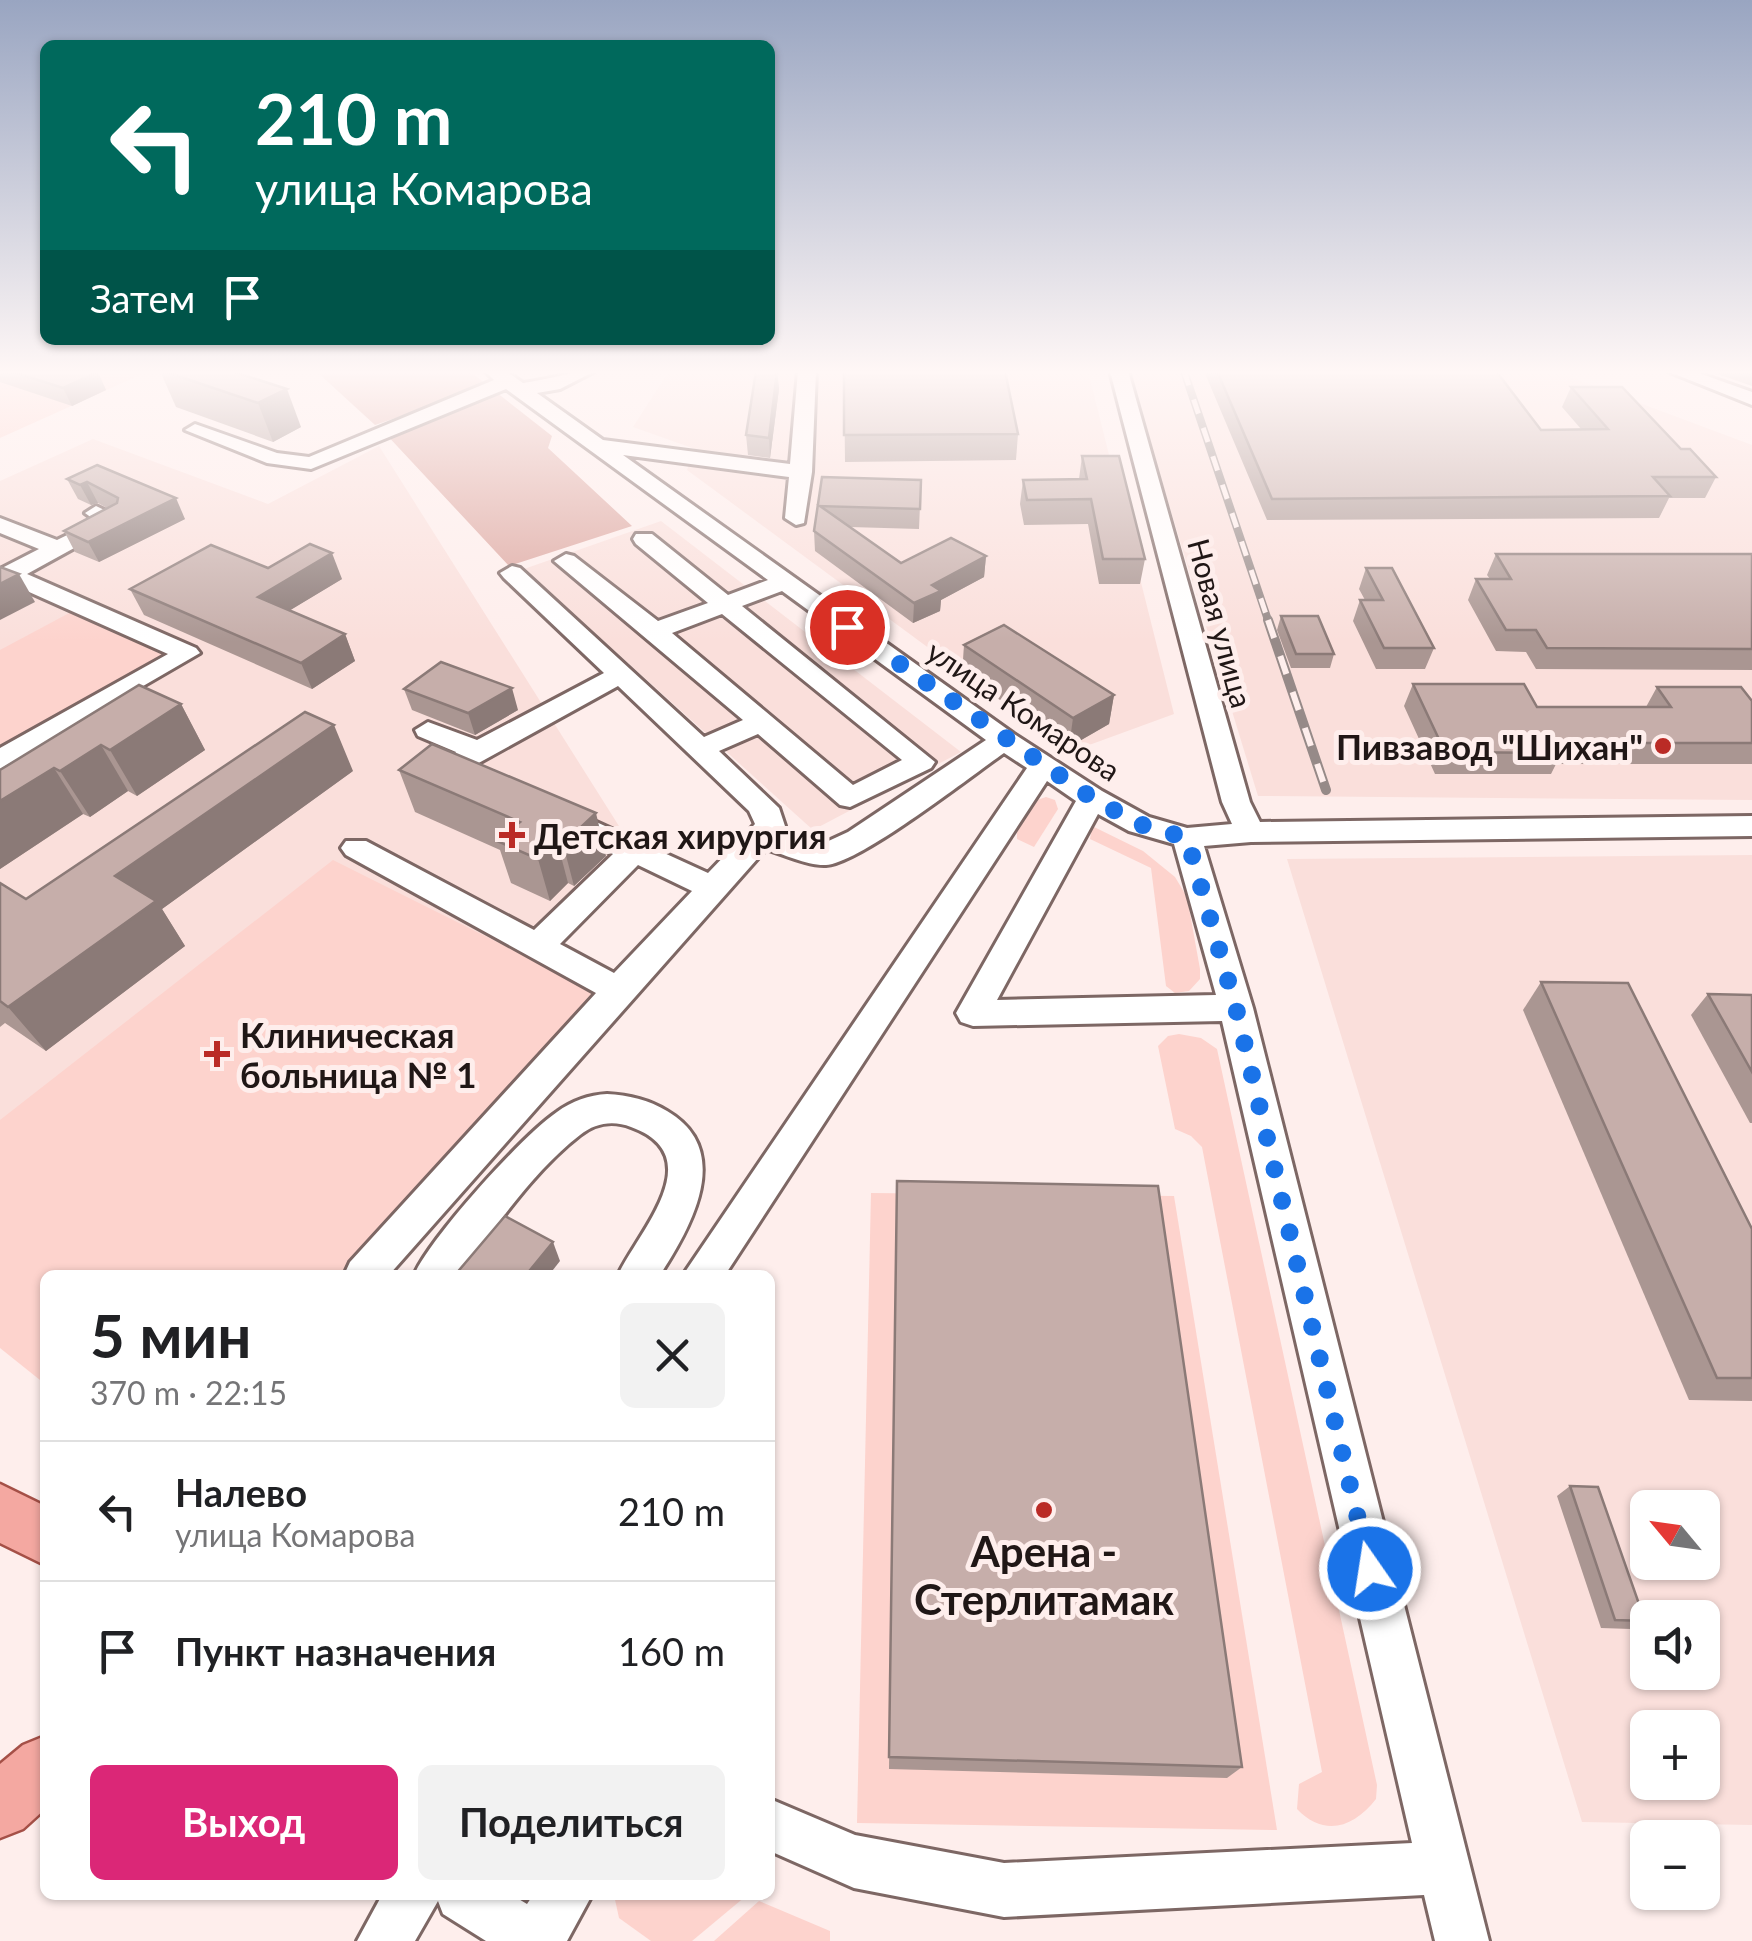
<!DOCTYPE html>
<html lang="ru">
<meta charset="utf-8">
<style>
:root{--surface:#fff;--page:#f2f2f2;--text:#202124;--muted:#757577;--line:#e0e0e0;--accent:#db2777}
body{margin:0;font-family:Lato,sans-serif;background:var(--page);color:var(--text);height:100vh;display:flex;flex-direction:column;font-size:38px;white-space:nowrap}
*{box-sizing:border-box;margin:0}
p{font-size:32px;color:var(--muted)}
.icon{flex:none;width:55px;height:55px;fill:none;stroke:currentColor;stroke-width:2;stroke-linecap:round;stroke-linejoin:round}
.map{position:relative;flex:1;overflow:hidden}
.side{position:absolute;left:40px;top:1270px;width:735px;height:630px;display:flex;flex-direction:column;background:var(--surface);border-radius:15px;box-shadow:0 2px 8px #0004}
.side>*{flex:none}
.hud{position:absolute;left:40px;top:40px;width:735px;height:305px;border-radius:15px;box-shadow:0 2px 8px #0004;background:#00695c;color:#fff;overflow:hidden}
.needle{width:65px;rotate:299deg}
.tools{position:absolute;left:1630px;top:1490px;display:grid;gap:20px}
.tools a{display:grid;place-items:center;width:90px;height:90px;border-radius:15px;background:var(--surface);box-shadow:0 2px 8px #0004;font-size:50px}
.pin{position:absolute;display:grid;place-items:center;width:85px;height:85px;color:#fff;margin:-42px;border:5px solid #fff;border-radius:50%;box-shadow:0 2px 10px #0007}
.me{position:absolute;width:110px;margin:-55px;rotate:347deg;stroke-linejoin:round;filter:drop-shadow(0 0 8px #0008)}
.turn{display:flex;align-items:center;gap:35px;height:210px;padding:0 50px;font-size:45px}
.turn .icon{width:130px;height:130px;stroke-width:2.5}
.turn b{display:block;font-size:70px;line-height:85px}
.then{display:flex;align-items:center;height:95px;padding:0 50px;background:#0003;gap:20px;font-size:38px}
.round{display:grid;place-items:center;flex:none;width:105px;height:105px;border-radius:15px;background:var(--page)}
.overview{display:flex;align-items:center;justify-content:space-between;height:170px;padding:0 50px}
h1{font-size:60px;font-weight:700;line-height:75px}
.button{display:flex;gap:20px;margin-top:auto;padding:20px 50px}
.button a{flex:1;height:115px;border-radius:15px;background:var(--accent);color:#fff;font-size:40px;font-weight:700;line-height:115px;text-align:center}
.button a+a{background:var(--page);color:var(--text)}
ul{padding:0;list-style:none}
li{display:flex;align-items:center;gap:30px;height:140px;padding:0 50px;border-top:2px solid var(--line)}
li div{flex:1}
li b{display:block;font-size:38px}
li em{font-style:normal}
.map>svg:first-child{display:block}
</style>
<div class="map">
<svg width="1752" height="1941" viewBox="0 0 1752 1941">
<rect width="100%" height="100%" fill="#feeeec"/>
<!-- built -->
<g fill="#fadfdb" fill-rule="evenodd">
<polygon points="669,371 1088,371 1174,714 1070,752 687,470 695,449 633,427"/>
<polygon points="1128,371 1554,371 1752,445 1752,800 1258,796"/>
<polygon points="93,439 268,504 379,446 636,853 211,1275 45,1275 0,1255 0,481"/>
<polygon points="661,521 961,752 813,830 524,569"/>
<path d="M1752,855V1825L1582,1822L1287,859ZM1648,1508H1702V1562H1648ZM1648,1618H1702V1672H1648ZM1648,1728H1702V1782H1648Z"/>
</g>
<!-- green -->
<g fill="#fdd3cd">
<polygon points="0,371 149,371 0,438"/>
<polygon points="73,611 172,656 0,755 0,650"/>
<polygon points="1046,797 1055,800 1058,809 1034,847 1017,839 1017,830 1037,800"/>
<polygon points="1092,826 1143,851 1175,877 1187,897 1200,969 1200,979 1189,991 1175,993 1166,986 1151,868 1090,839"/>
<polygon points="333,860 619,1003 376,1275 45,1275 45,1384 0,1348 0,1120"/>
<path d="M1179,1034L1201,1038L1217,1049L1377,1785L1376,1799C1354,1827 1325,1838 1297,1809L1299,1784L1322,1772L1202,1147L1191,1136L1175,1129L1158,1046L1168,1036Z"/>
<polygon points="871,1193 1174,1196 1277,1830 857,1823"/>
<polygon points="614,1895 743,1895 746,1896 692,1941 651,1941 619,1918"/>
<polygon points="759,1901 830,1931 830,1941 714,1941"/>
</g>
<!-- forest -->
<g fill="#dca69f">
<polygon points="316,371 469,371 489,386 375,425"/>
<polygon points="496,392 552,436 548,448 632,526 509,566 384,432"/>
</g>
<g fill="none" stroke-linecap="round" stroke-linejoin="round">
<!-- minor casing -->
<g stroke="#7d6764" stroke-width="6">
<g id="minor">
<path d="M485,371H506L523,383C548,380 570,371 595,371L560,389L537,393L603,440L790,464L798,371H816L812,472L804,523L796,525L785,518L789,477L623,455L1014,734L1102,791L1149,817L1187,828L1232,824L1222,802L1110,371H1128L1250,802L1260,822L1752,816V836L1251,842L1204,846L1253,1008L1489,1941H1435L1424,1895L1004,1917L854,1888L770,1851V1799L855,1835L1004,1863L1412,1843L1222,1021L973,1026L961,1022L956,1013L1076,801L1047,781L725,1275H683L1027,768L1004,753C971,776 860,863 826,865C808,866 783,854 766,849L389,1275H344L350,1262L596,993L346,855L341,848L346,841H366L534,930L613,854L550,824L546,817L550,810H570L708,873L755,824L749,811L618,686L475,765L499,776L503,783L499,790L489,792L454,778L447,765L456,752L418,736L415,730L428,722L477,740L604,673L504,578L500,573L512,566L520,568L704,737L743,720L554,561L566,554L574,556L658,621L708,603L636,544L633,539L636,534H652L728,595L768,580L506,389L311,469L267,463L185,430L195,424L277,453L309,457L494,380ZM782,591L986,740L848,832L822,844L781,833L785,826L779,808L719,751L758,734L840,805L850,807L931,768L935,762L742,606ZM722,614L902,760L853,785L672,633ZM1098,814L1129,831L1174,844L1216,995L997,1000ZM638,865L692,891L614,973L560,944Z"/>
<polygon points="1667,371 1693,371 1752,392 1752,405"/>
<polygon points="96,506 125,520 27,574 196,648 200,653 0,769 0,748 168,654 9,583 0,585 0,569 39,549 0,533 0,518 57,540 96,521 85,513"/>
<path d="M607,1094C628,1095 649,1100 667,1111C734,1150 692,1226 660,1275H618C638,1232 712,1156 631,1127C613,1120 595,1123 580,1135C532,1172 496,1228 458,1275H414C431,1237 522,1136 557,1112C572,1101 589,1095 607,1094Z"/>
<polygon points="382,1895 512,1895 527,1904 533,1895 592,1895 567,1941 486,1941 443,1914 438,1901 415,1941 357,1941"/>
</g>
</g>
<!-- major casing -->
<g stroke="#a55047" stroke-width="5">
<g id="major">
<polygon points="0,1484 45,1506 45,1565 0,1543"/>
<polygon points="45,1736 45,1809 23,1829 0,1838 0,1764 23,1745"/>
</g>
</g>
<!-- minor -->
<use href="#minor" fill="#fff" fill-rule="evenodd"/>
<!-- major -->
<use href="#major" fill="#f4a8a1" fill-rule="evenodd"/>
<!-- rail-far1 casing -->
<g stroke="#968a88" stroke-width="8">
<polyline id="rail-far1" points="1184,371 1269,623"/>
</g>
<!-- rail casing -->
<g stroke="#968a88" stroke-width="10">
<polyline id="rail" points="1268,620 1326,790"/>
</g>
<!-- rail-far1 -->
<use href="#rail-far1" stroke="#feeeec" stroke-width="5" stroke-dasharray="15" stroke-linecap="butt"/>
<!-- rail -->
<use href="#rail" stroke="#feeeec" stroke-width="6" stroke-dasharray="19" stroke-linecap="butt"/>
</g>
<!-- wall -->
<g fill="#aa9692">
<polygon points="0,371 95,371 106,390 72,406 0,382"/>
<polygon points="160,371 231,371 301,427 273,442 176,407"/>
<polygon points="777,371 779,389 770,458 748,455 746,435"/>
<polygon points="844,371 1018,434 1016,460 845,462"/>
<polygon points="1204,371 1496,371 1541,430 1581,429 1562,407 1571,387 1681,449 1716,477 1705,498 1669,498 1659,518 1267,520"/>
<polygon points="1709,371 1752,371 1752,386"/>
<polygon points="1082,456 1145,559 1140,584 1099,584 1088,524 1024,525 1020,504 1023,480 1079,479"/>
<polygon points="97,465 185,519 99,562 75,552 64,531 107,508 98,503 91,505 78,499 67,479"/>
<polygon points="822,477 921,480 919,529 850,527 901,563 986,556 984,577 941,600 940,611 913,623 815,551 814,531"/>
<polygon points="1496,554 1752,554 1752,670 1536,669 1526,652 1496,651 1468,600 1476,579 1490,579 1487,575"/>
<polygon points="268,568 342,579 290,610 345,634 355,661 312,689 144,615 130,589"/>
<polygon points="1366,568 1434,648 1425,669 1376,669 1353,621 1360,600 1365,600 1359,589"/>
<polygon points="1281,616 1334,654 1330,668 1291,668 1277,630"/>
<polygon points="964,645 1114,695 1109,724 1069,747 962,674"/>
<polygon points="1413,684 1537,707 1646,707 1657,687 1752,701 1752,764 1556,764 1551,774 1435,774 1404,706"/>
<polygon points="404,689 518,710 475,735 412,710"/>
<polygon points="181,704 205,750 137,796 128,791 90,817 83,814 0,869 0,770"/>
<polygon points="399,770 606,856 574,886 568,883 550,901 511,883 500,850 415,812"/>
<polygon points="353,771 162,909 185,946 46,1051 5,1023 0,1027 0,883 26,899"/>
<polygon points="1541,982 1752,1229 1752,1401 1689,1400 1523,1010"/>
<polygon points="1708,994 1752,995 1752,1123 1750,1123 1691,1015"/>
<polygon points="897,1181 1242,1767 1227,1778 889,1769"/>
<polygon points="1570,1486 1645,1621 1631,1629 1601,1628 1557,1496"/>
</g>
<!-- shaded-wall -->
<g fill="#8b7a77">
<polygon points="777,371 779,389 770,458 769,438"/>
<polygon points="98,372 106,390 72,406 63,388"/>
<polygon points="287,389 301,427 273,442 258,403"/>
<polygon points="87,482 98,503 91,505 80,485"/>
<polygon points="176,498 185,519 99,562 88,542"/>
<polygon points="332,553 342,579 269,623 258,597"/>
<polygon points="986,556 984,577 941,600 940,611 913,623 914,603 932,585"/>
<polygon points="19,574 35,602 0,620 0,584"/>
<polygon points="345,634 355,661 312,689 301,663"/>
<polygon points="512,688 518,710 475,735 468,713"/>
<polygon points="1114,695 1109,724 1069,747 1073,718"/>
<polygon points="181,704 205,750 137,796 110,750"/>
<polygon points="334,725 353,771 162,909 185,946 46,1051 8,1007 115,876"/>
<polygon points="101,745 128,791 90,817 60,771"/>
<polygon points="54,768 83,814 0,869 0,801"/>
<polygon points="596,813 606,856 574,886 563,844"/>
<polygon points="557,841 568,883 550,901 538,859"/>
<polygon points="553,1242 560,1261 549,1275 526,1275"/>
</g>
<!-- building -->
<g fill="#c6aeaa" stroke="#8b7a77" stroke-width="2.5">
<polygon points="10,371 95,371 98,372 63,388"/>
<polygon points="163,371 231,371 287,389 258,403"/>
<polygon points="756,371 777,371 769,438 746,435"/>
<polygon points="844,371 1005,371 1018,434 844,435"/>
<polygon points="1217,371 1496,371 1541,430 1608,429 1571,387 1622,387 1681,449 1690,449 1716,477 1653,477 1670,496 1272,499"/>
<polygon points="1082,456 1119,456 1145,559 1103,559 1091,499 1027,500 1023,480 1087,479"/>
<polygon points="97,465 176,498 88,542 64,531 117,503 118,498 87,482 80,485 67,479"/>
<polygon points="822,477 921,480 920,509 820,506 901,563 951,538 986,556 932,585 941,591 914,603 814,531"/>
<polygon points="310,544 332,553 258,597 345,634 301,663 130,589 211,545 268,568"/>
<polygon points="1496,554 1752,554 1752,649 1547,648 1536,630 1506,630 1476,579 1511,579"/>
<polygon points="0,567 19,574 0,584"/>
<polygon points="1366,568 1392,568 1434,648 1384,648 1360,600 1383,600"/>
<polygon points="1281,616 1318,616 1334,654 1296,654"/>
<polygon points="1004,625 1114,695 1073,718 964,645"/>
<polygon points="441,662 512,688 468,713 404,689"/>
<polygon points="1413,684 1524,684 1537,707 1671,707 1657,687 1741,687 1752,701 1752,743 1557,743 1563,753 1445,752"/>
<polygon points="139,685 181,704 110,750 101,745 60,771 54,768 0,801 0,770"/>
<polygon points="305,712 334,725 115,876 156,901 8,1007 0,1001 0,883 26,899"/>
<polygon points="432,744 596,813 563,844 557,841 538,859 497,841 520,822 399,770"/>
<polygon points="1541,982 1628,983 1752,1229 1752,1378 1717,1378"/>
<polygon points="1708,994 1752,995 1752,1072"/>
<polygon points="897,1181 1158,1186 1242,1767 889,1757"/>
<polygon points="505,1216 553,1242 526,1275 455,1275"/>
<polygon points="1570,1486 1598,1487 1645,1621 1615,1620"/>
</g>
<!-- sky -->
<linearGradient id="sky" x2="0" y2="1"><stop stop-color="#99a5c1"/><stop offset="0.58" stop-color="#fff7f6"/><stop offset="1" stop-color="#fff7f6" stop-opacity="0"/></linearGradient>
<rect width="1752" height="642" fill="url(#sky)"/>
<g fill="none" stroke-linecap="round" stroke-linejoin="round">
<!-- route -->
<polyline stroke="#1a73e8" stroke-width="18" stroke-dasharray="0 32.4" points="847,627 1092,798 1139,824 1187,838 1236,1008 1370,1569"/>
</g>
<!-- markers -->
<g fill="#ba2b26" stroke="#feeeec" stroke-width="4">
<circle cx="1663" cy="746" r="10"/>
<path d="M507 820h10v10h10v10h-10v10h-10v-10h-10v-10h10z"/>
<path d="M212 1039h10v10h10v10h-10v10h-10v-10h-10v-10h10z"/>
<circle cx="1044" cy="1510" r="10"/>
</g>
<g text-anchor="middle" dominant-baseline="central" stroke-width="10" stroke-linejoin="round" paint-order="stroke">
<!-- far-street labels -->
<g font-size="30" fill="#201716" stroke="#feeeec">
<text transform="translate(1221 623) rotate(75)">Новая улица</text>
<text transform="translate(1024 710) rotate(34)">улица Комарова</text>
</g>
<!-- poi labels -->
<g font-size="35" font-weight="bold" fill="#201716" stroke="#feeeec" text-anchor="start">
<text x="1643" y="746" text-anchor="end">Пивзавод "Шихан"</text>
<text x="534" y="835">Детская хирургия</text>
<text x="240" y="1034">Клиническая<tspan x="240" dy="40">больница № 1</tspan></text>
</g>
<!-- near-poi labels -->
<g font-size="42" font-weight="bold" fill="#201716" stroke="#feeeec">
<text x="1044" y="1551">Арена -<tspan x="1044" dy="48">Стерлитамак</tspan></text>
</g>
</g>
</svg>
<div class="tools">
<a><svg class="needle" viewBox="-14 -14 28 28"><path d="M0-13l5 13h-10z" fill="#e53935"/><path d="M0 13l5-13h-10z" fill="#757577"/></svg></a>
<a><svg class="icon" aria-label="sound" viewBox="0 0 24 24"><path d="M4 9h4l5-4v14l-5-4H4zM17 9q2 3 0 6"/></svg></a>
<a>+</a>
<a>−</a>
</div>
<div class="pin" style="left:847px;top:627px;background:#d93025"><svg class="icon" aria-label="arrive" viewBox="0 0 24 24"><path d="M6 21V4h12l-3 4 3 4H6"/></svg></div>
<svg class="me" style="left:1370px;top:1569px" viewBox="-20 -20 40 40"><circle r="17" fill="#1a73e8" stroke="#fff" stroke-width="3"/><path d="M0-11L8 9 0 5-8 9z" fill="#fff"/></svg>
<div class="hud">
<div class="turn"><svg class="icon" aria-label="left" viewBox="0 0 24 24"><path d="M17 20v-9H6M10 6l-5 5 5 5"/></svg><div><b>210 m</b>улица Комарова</div></div>
<div class="then">Затем<svg class="icon" aria-label="arrive" viewBox="0 0 24 24"><path d="M6 21V4h12l-3 4 3 4H6"/></svg></div>
</div>
<section class="side">
<div class="overview"><div><h1>5 мин</h1><p>370 m · 22:15</p></div><a class="round"><svg class="icon" aria-label="close" viewBox="0 0 24 24"><path d="M6 6l12 12M18 6L6 18"/></svg></a></div>
<ul>
<li><svg class="icon" aria-label="left" viewBox="0 0 24 24"><path d="M17 20v-9H6M10 6l-5 5 5 5"/></svg><div><b>Налево</b><p>улица Комарова</p></div><em>210 m</em></li>
<li><svg class="icon" aria-label="arrive" viewBox="0 0 24 24"><path d="M6 21V4h12l-3 4 3 4H6"/></svg><div><b>Пункт назначения</b></div><em>160 m</em></li>
</ul>
<div class="button"><a>Выход</a><a>Поделиться</a></div>
</section>
</div>
